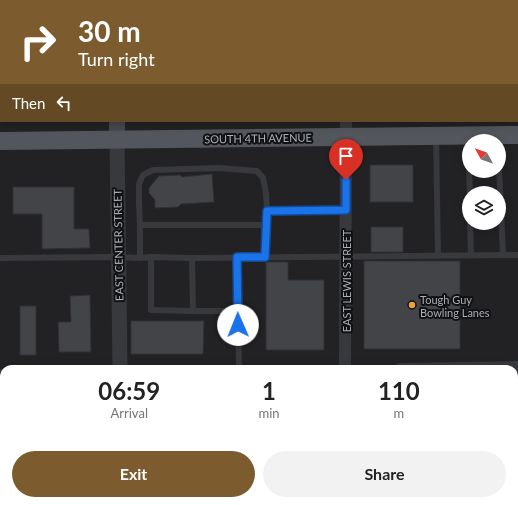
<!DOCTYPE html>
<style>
:root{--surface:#fff;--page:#f2f2f2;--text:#222;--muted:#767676;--accent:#7c5c2e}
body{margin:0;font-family:Lato,sans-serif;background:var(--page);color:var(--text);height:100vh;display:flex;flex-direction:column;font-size:15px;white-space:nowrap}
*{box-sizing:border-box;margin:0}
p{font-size:13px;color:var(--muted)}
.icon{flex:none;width:22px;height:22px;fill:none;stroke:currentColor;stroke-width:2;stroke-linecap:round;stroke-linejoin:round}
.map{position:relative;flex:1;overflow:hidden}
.drawer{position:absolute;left:0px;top:365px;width:518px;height:140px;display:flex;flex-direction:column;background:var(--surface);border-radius:12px 12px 0 0;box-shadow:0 2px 10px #0003}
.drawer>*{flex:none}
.top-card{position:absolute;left:0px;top:0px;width:518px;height:122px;box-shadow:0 2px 10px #0003;background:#7c5c2e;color:#fff;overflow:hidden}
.needle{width:26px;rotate:310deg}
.tools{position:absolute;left:462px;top:134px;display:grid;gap:8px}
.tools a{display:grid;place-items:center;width:44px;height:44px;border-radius:50%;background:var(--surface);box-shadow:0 2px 10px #0003;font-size:20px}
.pin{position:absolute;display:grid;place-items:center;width:34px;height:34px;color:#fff;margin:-41px -17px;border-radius:50% 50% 50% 0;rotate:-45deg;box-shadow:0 0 4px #0007}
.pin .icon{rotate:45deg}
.me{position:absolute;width:44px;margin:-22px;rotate:359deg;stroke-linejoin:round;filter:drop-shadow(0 0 3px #0008)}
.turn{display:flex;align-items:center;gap:14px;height:84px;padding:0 12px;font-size:18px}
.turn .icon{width:52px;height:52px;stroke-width:2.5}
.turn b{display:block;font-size:28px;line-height:34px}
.then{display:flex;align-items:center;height:38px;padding:0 12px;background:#0003;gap:8px;font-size:15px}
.eta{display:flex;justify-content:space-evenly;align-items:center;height:68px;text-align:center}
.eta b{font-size:24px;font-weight:700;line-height:28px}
.action{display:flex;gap:8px;margin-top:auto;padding:8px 12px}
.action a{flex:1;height:46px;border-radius:24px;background:var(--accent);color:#fff;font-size:16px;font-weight:700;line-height:46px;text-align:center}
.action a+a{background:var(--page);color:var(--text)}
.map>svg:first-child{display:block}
</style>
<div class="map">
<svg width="518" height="505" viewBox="0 0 518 505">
<rect width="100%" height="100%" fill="#161618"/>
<!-- built -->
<path fill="#222225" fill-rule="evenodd" d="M0,0H518V505H0ZM1,1H517V121H1ZM469,141H499V171H469ZM469,193H499V223H469ZM4,369H514V501H4Z"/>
<!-- building -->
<g fill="#434448" stroke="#303034">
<rect x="370" y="165" width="43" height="37"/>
<polygon points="212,174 214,202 181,204 178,207 155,208 155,200 149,193 149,188 159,176 180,175 182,177"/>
<polygon points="13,187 74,187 74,229 89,229 90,248 42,249 42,214 13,214"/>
<rect x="371" y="227" width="32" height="25"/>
<rect x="364" y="261" width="96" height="88"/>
<polygon points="266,262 288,262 288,280 324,280 324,350 266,350"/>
<polygon points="90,295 91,352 59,352 58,322 71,322 70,296"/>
<rect x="20" y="306" width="16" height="49"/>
<polygon points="131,321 204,321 203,354 131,354"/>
</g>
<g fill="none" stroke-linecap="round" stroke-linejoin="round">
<!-- service -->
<g stroke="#37393d" stroke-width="6">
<polyline points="11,1 11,0"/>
<polyline points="0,24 1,24"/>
<polyline points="436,137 438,255"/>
<polyline points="468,137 469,168"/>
<polyline points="499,165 503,255"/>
<polyline points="469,171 470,193"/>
<polyline points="267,211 346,210"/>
<polyline points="470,223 471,255"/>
<polyline points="140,225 266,225 265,257"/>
<polyline points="151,257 151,310 193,311 192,258"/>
<polyline points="237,257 238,311"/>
<polyline points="0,258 118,257 140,258 151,257 192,258 518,255"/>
<polyline points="140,258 140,225 139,203 139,184 143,175 153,170 219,168 257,171 263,178 266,193 267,211 266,225"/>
<polyline points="193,311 238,311 239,369"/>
<polyline points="514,485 518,485"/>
<polyline points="0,490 4,490"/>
</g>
<!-- minor -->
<g stroke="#37393d" stroke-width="12">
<polyline points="346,1 346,0"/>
<polyline points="345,369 346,121"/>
<polyline points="400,369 518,367"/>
<polyline points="0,375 4,375"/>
<polyline points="345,505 345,501"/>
</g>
<!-- tertiary -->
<g stroke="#37393d" stroke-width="15">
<polyline points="117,140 120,369"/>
<polyline points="121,501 121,505"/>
</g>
<!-- secondary -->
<g stroke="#45484d" stroke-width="16">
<polyline points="116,0 116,1"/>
<polyline points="117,121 117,140"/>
</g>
<!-- primary -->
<polyline stroke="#53565c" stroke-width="18" points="0,141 518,135"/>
</g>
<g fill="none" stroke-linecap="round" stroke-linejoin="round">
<!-- route casing -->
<g stroke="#114b97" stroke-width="10">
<polyline id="route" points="238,325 237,257 265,257 267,211 346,210 346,180"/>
</g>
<!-- route -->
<use href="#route" stroke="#1a73e8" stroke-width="7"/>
</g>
<!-- markers -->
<circle fill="#e9a23d" stroke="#111113" stroke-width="1.5" cx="412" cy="305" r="4"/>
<g text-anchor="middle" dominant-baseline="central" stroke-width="4" stroke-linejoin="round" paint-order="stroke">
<!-- street labels -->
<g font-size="11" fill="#a9aeb7" stroke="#111113">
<text transform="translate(258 138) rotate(-1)">SOUTH 4TH AVENUE</text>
<text transform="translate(118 245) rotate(-91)">EAST CENTER STREET</text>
<text transform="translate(346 281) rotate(-90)">EAST LEWIS STREET</text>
</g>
<!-- poi labels -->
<g font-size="11" fill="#a9aeb7" stroke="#111113" text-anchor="start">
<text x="420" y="299">Tough Guy<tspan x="420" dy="13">Bowling Lanes</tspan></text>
</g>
</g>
</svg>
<div class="tools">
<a><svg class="needle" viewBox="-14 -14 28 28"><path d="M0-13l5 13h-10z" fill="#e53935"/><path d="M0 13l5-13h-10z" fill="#767676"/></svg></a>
<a><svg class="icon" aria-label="layers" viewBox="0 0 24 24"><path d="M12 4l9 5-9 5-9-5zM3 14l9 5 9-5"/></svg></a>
</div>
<div class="pin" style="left:346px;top:180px;background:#d93025"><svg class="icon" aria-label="arrive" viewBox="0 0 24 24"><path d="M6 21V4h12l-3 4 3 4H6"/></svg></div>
<svg class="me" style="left:238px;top:325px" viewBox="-20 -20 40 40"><circle r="19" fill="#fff"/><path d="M0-13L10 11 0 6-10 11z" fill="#1a73e8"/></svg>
<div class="top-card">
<div class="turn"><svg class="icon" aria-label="right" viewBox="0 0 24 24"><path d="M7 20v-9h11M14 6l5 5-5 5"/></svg><div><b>30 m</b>Turn right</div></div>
<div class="then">Then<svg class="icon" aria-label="left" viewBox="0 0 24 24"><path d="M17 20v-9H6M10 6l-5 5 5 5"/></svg></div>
</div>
<section class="drawer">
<div class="eta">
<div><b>06:59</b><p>Arrival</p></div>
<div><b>1</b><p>min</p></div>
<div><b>110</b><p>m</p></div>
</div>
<div class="action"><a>Exit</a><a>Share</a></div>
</section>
</div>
